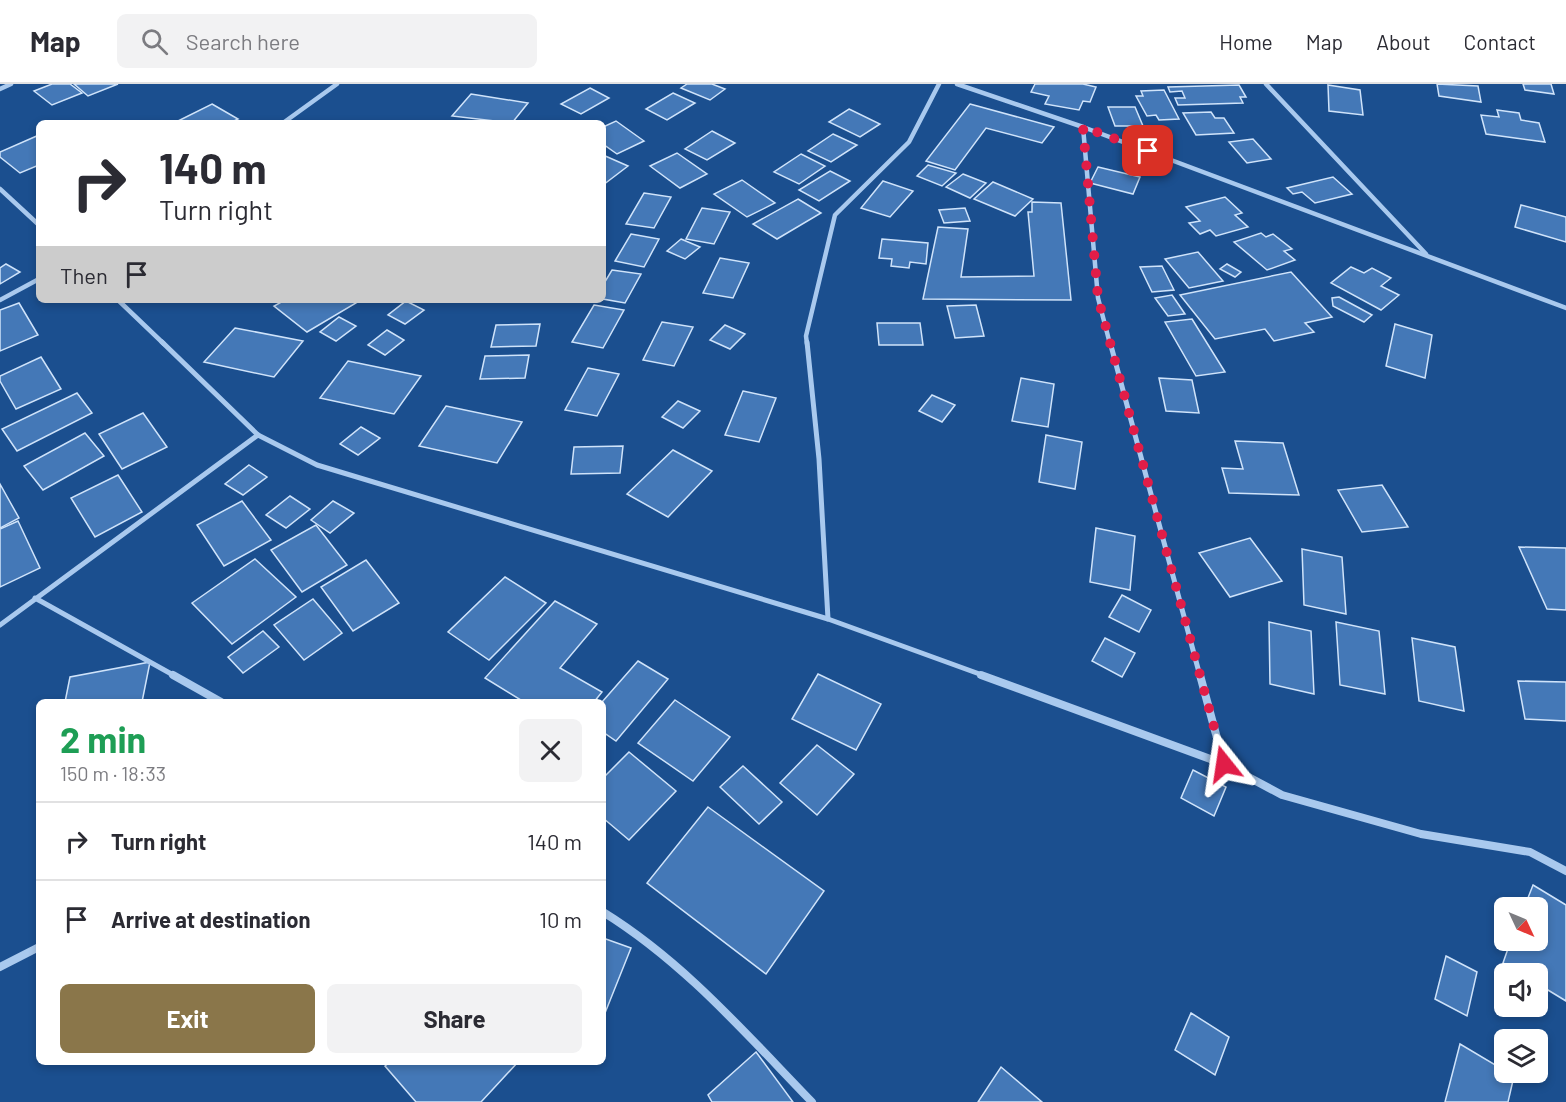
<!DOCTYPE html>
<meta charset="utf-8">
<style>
:root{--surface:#fff;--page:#f2f2f3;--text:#2b2b33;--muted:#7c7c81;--line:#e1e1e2;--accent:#8a764a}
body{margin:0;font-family:Barlow,sans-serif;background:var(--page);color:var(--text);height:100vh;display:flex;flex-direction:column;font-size:22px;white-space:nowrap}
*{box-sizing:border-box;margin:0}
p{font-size:20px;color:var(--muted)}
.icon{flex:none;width:33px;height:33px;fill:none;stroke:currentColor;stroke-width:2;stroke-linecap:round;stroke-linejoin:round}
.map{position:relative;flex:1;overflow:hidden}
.drawer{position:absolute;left:36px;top:615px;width:570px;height:366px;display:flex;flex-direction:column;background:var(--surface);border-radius:9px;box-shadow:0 3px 9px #0003}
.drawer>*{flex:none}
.hud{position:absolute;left:36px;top:36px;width:570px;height:183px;border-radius:9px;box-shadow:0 3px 9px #0003;background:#fff;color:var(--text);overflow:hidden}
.needle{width:39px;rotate:134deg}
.buttons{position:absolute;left:1494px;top:813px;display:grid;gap:12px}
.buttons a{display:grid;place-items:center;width:54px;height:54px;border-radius:9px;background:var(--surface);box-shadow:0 3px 9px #0003;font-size:30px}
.pin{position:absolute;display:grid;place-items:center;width:51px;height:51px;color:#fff;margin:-26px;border-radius:12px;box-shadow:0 3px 9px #0006}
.me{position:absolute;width:66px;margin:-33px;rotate:345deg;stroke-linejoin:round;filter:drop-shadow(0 0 4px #0008)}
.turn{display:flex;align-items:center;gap:21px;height:126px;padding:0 24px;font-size:27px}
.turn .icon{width:78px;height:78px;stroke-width:2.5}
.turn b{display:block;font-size:42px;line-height:51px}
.then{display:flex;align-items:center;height:57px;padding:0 24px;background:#0003;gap:12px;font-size:22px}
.round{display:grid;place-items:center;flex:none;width:63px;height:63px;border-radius:9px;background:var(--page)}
.overview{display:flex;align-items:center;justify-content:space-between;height:102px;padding:0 24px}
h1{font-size:36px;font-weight:700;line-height:45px;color:#1e9e55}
.primary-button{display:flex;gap:12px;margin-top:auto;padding:12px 24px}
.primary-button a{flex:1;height:69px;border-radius:9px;background:var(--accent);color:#fff;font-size:24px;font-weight:700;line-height:69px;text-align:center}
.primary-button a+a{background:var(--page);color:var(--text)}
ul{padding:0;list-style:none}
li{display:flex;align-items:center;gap:18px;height:78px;padding:0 24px;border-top:2px solid var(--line)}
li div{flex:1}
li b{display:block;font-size:22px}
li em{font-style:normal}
header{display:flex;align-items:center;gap:36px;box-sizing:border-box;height:84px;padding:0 30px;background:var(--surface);border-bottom:2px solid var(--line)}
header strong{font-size:28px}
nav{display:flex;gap:33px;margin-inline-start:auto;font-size:21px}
.search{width:420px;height:54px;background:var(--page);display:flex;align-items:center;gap:15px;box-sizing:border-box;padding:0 21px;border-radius:9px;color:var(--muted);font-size:22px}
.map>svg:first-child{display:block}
</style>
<header>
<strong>Map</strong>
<div class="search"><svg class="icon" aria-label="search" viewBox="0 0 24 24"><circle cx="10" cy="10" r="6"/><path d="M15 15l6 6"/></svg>Search here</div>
<nav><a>Home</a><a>Map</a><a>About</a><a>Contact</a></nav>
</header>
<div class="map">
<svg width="1566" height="1018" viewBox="0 0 1566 1018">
<rect width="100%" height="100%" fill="#1b4f8f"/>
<!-- building -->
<g fill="#4478b7" stroke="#cfe3fa" stroke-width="1.5">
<polygon points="52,0 70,0 82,9 52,21 34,7"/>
<polygon points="74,0 118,0 88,12"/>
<polygon points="687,0 712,0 725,5 710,16 681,4"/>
<polygon points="1035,0 1083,0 1096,3 1090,18 1083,17 1079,26 1045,20 1049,12 1031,8"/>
<polygon points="1437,0 1478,2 1481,18 1439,12"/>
<polygon points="1523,0 1551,0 1554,10 1525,6"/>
<polygon points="1239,1 1246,13 1240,13 1243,19 1178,21 1175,14 1185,14 1182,7 1170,8 1168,3"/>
<polygon points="1328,1 1360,6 1363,31 1329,27"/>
<polygon points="590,4 609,14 581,30 561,20"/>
<polygon points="1164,6 1179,35 1159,36 1156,31 1147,32 1136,12 1143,12 1141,7"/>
<polygon points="673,9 695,19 667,36 646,25"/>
<polygon points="471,10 528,19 512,39 452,32"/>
<polygon points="212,20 238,35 230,39 174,39"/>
<polygon points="970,20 1054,43 1042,59 986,44 955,86 926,77"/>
<polygon points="1108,23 1135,23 1143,42 1115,42"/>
<polygon points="849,25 880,40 860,53 829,38"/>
<polygon points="1497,26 1519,29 1521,36 1539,39 1545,58 1486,50 1481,31 1499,33"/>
<polygon points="1211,28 1215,34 1224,34 1234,49 1196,51 1183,29"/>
<polygon points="616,37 644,57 617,70 603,60 603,43"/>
<polygon points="712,47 735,59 707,76 685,65"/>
<polygon points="833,50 857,61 831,78 808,67"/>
<polygon points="39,51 39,81 20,89 0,73 0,68"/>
<polygon points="1253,55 1271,75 1247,79 1229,58"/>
<polygon points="677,69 707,90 680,104 650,82"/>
<polygon points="801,70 825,82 799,100 774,88"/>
<polygon points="603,71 628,82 603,101"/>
<polygon points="928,81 956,89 942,102 917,92"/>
<polygon points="1098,83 1140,93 1133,110 1090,99"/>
<polygon points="830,87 850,97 819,117 799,106"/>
<polygon points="963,90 986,99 970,114 946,103"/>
<polygon points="1333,93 1352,110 1315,119 1302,108 1293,110 1287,104"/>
<polygon points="742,96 775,119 747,133 714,110"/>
<polygon points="883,97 913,107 890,133 861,124"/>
<polygon points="993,98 1033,115 1015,132 974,115"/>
<polygon points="644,109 671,113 654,144 626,140"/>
<polygon points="1225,113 1242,129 1235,131 1248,143 1216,152 1210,146 1200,150 1189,139 1200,137 1186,123"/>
<polygon points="798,115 821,129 777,155 753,140"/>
<polygon points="1032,118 1061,119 1071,216 923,215 938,143 968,145 961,193 1034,192 1028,128 1032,128"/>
<polygon points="1521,121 1566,133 1566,158 1515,143"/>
<polygon points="702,124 730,128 714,160 686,155"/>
<polygon points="965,124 970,137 944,139 939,126"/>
<polygon points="1261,149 1266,153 1273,150 1292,165 1284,167 1295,176 1267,186 1234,158"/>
<polygon points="631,150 659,155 644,183 615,177"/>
<polygon points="681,155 700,163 685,175 667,167"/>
<polygon points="882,155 928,159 926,180 910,178 909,184 891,182 892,175 879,174"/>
<polygon points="1198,168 1223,197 1189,204 1165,175"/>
<polygon points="720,174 749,179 733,214 703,209"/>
<polygon points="6,180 20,188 0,200 0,184"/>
<polygon points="1227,180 1241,188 1235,193 1220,185"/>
<polygon points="1162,182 1174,206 1152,208 1140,183"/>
<polygon points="1351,183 1364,189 1372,184 1391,194 1381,202 1399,211 1381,226 1331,199"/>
<polygon points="612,186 641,190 625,219 603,215 603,201"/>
<polygon points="1291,188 1332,233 1305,239 1314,248 1274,257 1265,245 1215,255 1180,211"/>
<polygon points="1172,211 1185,230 1168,232 1155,214"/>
<polygon points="1339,213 1372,231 1364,238 1333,222 1332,214"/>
<polygon points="285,216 352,216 356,219 307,248 274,222"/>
<polygon points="406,217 424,226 405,240 388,231"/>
<polygon points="19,219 38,251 0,267 0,226"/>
<polygon points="594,221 624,226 603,264 572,258"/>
<polygon points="976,221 984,252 955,254 947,222"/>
<polygon points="339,233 356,242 336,257 320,248"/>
<polygon points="1192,235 1225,288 1196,292 1165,238"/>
<polygon points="662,238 693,243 674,282 643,276"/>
<polygon points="877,239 920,239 923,261 879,261"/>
<polygon points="540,240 536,262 491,263 496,241"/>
<polygon points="1395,240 1432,251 1425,294 1386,282"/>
<polygon points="725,241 745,250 730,265 710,256"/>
<polygon points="235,244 303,257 274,293 204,278"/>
<polygon points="387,246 404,256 385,271 368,261"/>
<polygon points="529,271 525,294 480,295 485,272"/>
<polygon points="41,273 61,305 16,325 0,297 0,292"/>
<polygon points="348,277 421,292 394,330 320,314"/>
<polygon points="588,284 619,290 597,332 565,326"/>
<polygon points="1021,294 1054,300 1048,343 1012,337"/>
<polygon points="1159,294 1192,296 1199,329 1166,327"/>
<polygon points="743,307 776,314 759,358 725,351"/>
<polygon points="77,309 92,329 17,367 2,345"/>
<polygon points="932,311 955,321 942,338 919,327"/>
<polygon points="678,317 700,327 683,344 662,333"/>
<polygon points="446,322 522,338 497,379 419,362"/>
<polygon points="143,329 167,363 122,385 99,350"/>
<polygon points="361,343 380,354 358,371 340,360"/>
<polygon points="85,349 104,372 43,406 24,382"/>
<polygon points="1046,351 1082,358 1075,405 1039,398"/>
<polygon points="1235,357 1283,359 1299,411 1229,409 1222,384 1243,385"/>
<polygon points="623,362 620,389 571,390 574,363"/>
<polygon points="673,366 712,387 668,433 627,410"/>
<polygon points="249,381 267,393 243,411 225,400"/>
<polygon points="118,391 142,428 95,453 71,414"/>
<polygon points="0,400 19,434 0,444"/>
<polygon points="1382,401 1408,443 1362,448 1338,406"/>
<polygon points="290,412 310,425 286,444 266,431"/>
<polygon points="242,417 271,456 224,482 197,441"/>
<polygon points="333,417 354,429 330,449 311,436"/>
<polygon points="18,437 40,484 0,503 0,445"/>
<polygon points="316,441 347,481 302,508 271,466"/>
<polygon points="1096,444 1135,452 1130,506 1090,498"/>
<polygon points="1250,454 1282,497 1230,513 1199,469"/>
<polygon points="1519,463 1566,464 1566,526 1547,525"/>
<polygon points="1302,465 1342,473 1346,530 1304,521"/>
<polygon points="255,475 296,513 232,560 192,519"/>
<polygon points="366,476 399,519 353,547 321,503"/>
<polygon points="505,493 546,519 489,576 448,548"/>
<polygon points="1122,511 1151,526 1139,548 1109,533"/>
<polygon points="313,515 342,549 304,576 274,541"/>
<polygon points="555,517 597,540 560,584 602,608 594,618 524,618 485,594"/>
<polygon points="1269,538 1311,547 1314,610 1270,600"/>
<polygon points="1336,538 1379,547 1385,610 1340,601"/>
<polygon points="263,547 279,563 243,589 228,573"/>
<polygon points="1105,554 1135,569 1122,593 1092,577"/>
<polygon points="1412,554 1455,563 1464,627 1419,617"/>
<polygon points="638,577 668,595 616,657 603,648 602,618"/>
<polygon points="150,578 142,618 65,618 70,593"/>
<polygon points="818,590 881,620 856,666 792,635"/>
<polygon points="1518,597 1566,598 1566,637 1525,635"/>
<polygon points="675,616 730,653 693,697 638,659"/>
<polygon points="817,661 854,690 817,731 780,699"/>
<polygon points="629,668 676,707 629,756 603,734 603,694"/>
<polygon points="743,682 782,718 759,740 720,703"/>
<polygon points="1193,686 1226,703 1214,732 1181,714"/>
<polygon points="708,723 824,807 766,890 647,799"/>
<polygon points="1533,801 1566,821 1566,917 1538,900 1538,890 1521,890 1503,879 1511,856 1538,856 1538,824 1524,824"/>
<polygon points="603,854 631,864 603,934"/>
<polygon points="1446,872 1477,888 1467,932 1435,915"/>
<polygon points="1191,929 1229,953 1215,991 1175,966"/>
<polygon points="1460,960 1514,992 1508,1018 1445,1018"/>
<polygon points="756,968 793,1018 712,1018 708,1011"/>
<polygon points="390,978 518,978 481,1018 416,1018 385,982"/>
<polygon points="1001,983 1042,1018 978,1018"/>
</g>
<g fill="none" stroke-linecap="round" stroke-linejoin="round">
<!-- minor-far2 -->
<g stroke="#a9c9ee" stroke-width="4.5">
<polyline points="957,0 1083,43 1566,224"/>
<polyline points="1266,0 1426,170"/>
<polyline points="0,5 11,0"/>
<polyline points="283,39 337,0"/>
<polyline points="1083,43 1098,214 1110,260"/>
<polyline points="0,105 39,141"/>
<polyline points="0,216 39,195"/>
<polyline points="118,216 164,260"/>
<polyline points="807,260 806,252 835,131 909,58 939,0"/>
</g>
<!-- minor-far1 -->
<g stroke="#a9c9ee" stroke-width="5">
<polyline points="162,258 258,351 317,381 828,535 985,592"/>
<polyline points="807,258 819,375 828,535"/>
<polyline points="1110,258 1200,592"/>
<polyline points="35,514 175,592"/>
<polyline points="0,541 258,351"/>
</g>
<!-- minor -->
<g stroke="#a9c9ee" stroke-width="8">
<polyline points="173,591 221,618"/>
<polyline points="981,591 1224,680 1282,711 1421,750 1530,768 1566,787"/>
<polyline points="1200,591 1224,680"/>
<path d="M603,828C684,878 746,950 812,1018"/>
<polyline points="0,883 39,863"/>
</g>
</g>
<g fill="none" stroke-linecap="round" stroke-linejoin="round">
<!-- route -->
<polyline stroke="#e11d48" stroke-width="10" stroke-dasharray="0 18" points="1148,67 1083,43 1098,214 1224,680"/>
</g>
</svg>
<div class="buttons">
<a><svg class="needle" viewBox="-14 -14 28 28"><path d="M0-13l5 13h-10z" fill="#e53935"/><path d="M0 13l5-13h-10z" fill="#7c7c81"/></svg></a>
<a><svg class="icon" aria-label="sound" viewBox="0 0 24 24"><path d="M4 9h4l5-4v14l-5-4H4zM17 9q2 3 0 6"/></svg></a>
<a><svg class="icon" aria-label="layers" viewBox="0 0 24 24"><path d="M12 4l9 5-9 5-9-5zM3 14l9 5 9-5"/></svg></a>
</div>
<div class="pin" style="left:1148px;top:67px;background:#d93025"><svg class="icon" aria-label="arrive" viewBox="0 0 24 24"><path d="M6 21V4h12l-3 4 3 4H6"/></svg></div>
<svg class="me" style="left:1224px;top:680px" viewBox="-20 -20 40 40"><path d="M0-17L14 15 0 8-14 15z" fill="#e11d48" stroke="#fff" stroke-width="4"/></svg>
<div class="hud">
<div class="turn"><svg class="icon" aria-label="right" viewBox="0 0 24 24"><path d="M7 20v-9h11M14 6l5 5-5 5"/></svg><div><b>140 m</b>Turn right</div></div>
<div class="then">Then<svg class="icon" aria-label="arrive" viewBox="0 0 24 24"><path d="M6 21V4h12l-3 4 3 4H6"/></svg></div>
</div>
<section class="drawer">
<div class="overview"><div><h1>2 min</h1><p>150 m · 18:33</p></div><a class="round"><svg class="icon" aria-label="close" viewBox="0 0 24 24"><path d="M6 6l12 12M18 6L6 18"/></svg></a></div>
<ul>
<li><svg class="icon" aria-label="right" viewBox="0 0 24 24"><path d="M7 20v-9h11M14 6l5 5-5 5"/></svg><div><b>Turn right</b></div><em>140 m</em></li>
<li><svg class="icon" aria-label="arrive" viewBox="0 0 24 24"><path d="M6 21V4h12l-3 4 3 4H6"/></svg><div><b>Arrive at destination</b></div><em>10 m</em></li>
</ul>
<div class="primary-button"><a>Exit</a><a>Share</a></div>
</section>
</div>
